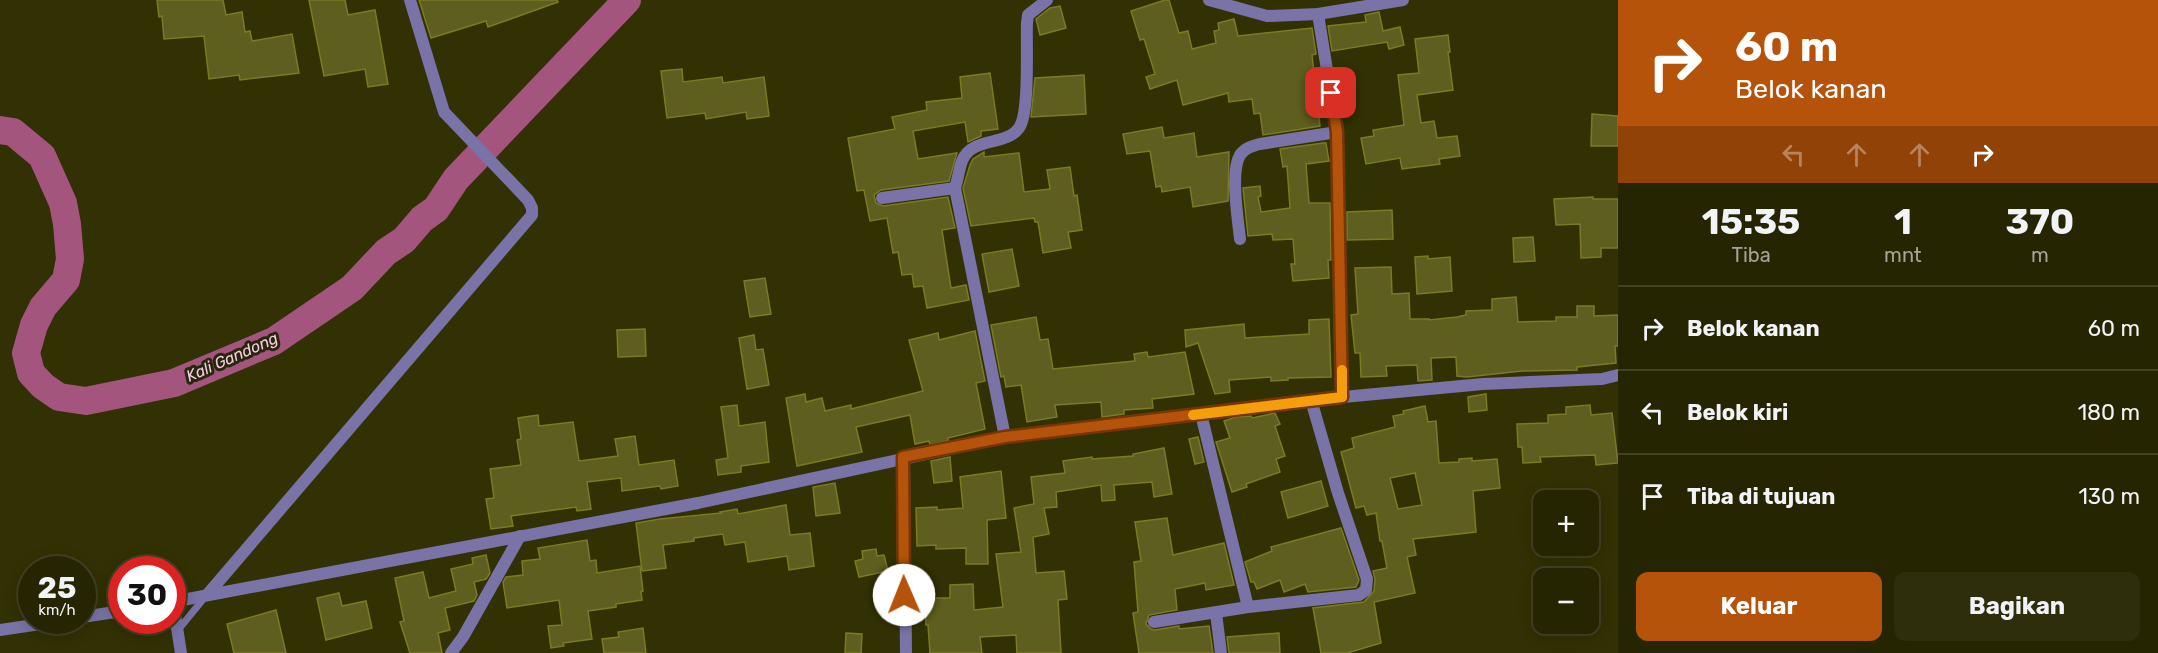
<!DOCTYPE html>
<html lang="id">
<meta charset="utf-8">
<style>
:root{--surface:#262502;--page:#2e2d0c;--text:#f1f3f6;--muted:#a4a599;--line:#424224;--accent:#b45309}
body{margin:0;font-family:Rubik,sans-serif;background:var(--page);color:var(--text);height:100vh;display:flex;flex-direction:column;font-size:22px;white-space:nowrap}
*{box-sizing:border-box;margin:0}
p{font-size:20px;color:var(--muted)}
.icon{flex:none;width:33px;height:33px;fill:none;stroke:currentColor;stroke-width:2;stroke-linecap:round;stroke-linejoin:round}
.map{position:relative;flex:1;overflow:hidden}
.panel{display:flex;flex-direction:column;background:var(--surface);width:540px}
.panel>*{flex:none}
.hud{background:#b45309;color:#fff;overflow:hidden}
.tools{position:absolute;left:1533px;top:490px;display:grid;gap:12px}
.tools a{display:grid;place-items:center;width:66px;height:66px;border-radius:12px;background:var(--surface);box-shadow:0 3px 15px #0003,0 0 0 2px var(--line);font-size:30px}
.speed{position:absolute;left:18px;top:556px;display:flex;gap:12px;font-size:30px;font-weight:700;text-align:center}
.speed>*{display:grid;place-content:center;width:78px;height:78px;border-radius:50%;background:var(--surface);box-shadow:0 3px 15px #0003,0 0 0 2px var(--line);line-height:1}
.speed small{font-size:15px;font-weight:400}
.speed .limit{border:9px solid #d22;background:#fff;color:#111}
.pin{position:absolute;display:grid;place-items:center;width:51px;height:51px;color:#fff;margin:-26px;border-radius:12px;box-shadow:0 3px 9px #0006}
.me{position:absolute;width:66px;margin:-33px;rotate:359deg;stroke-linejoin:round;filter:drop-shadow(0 0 4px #0008)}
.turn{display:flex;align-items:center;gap:21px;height:126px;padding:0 18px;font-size:27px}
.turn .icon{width:78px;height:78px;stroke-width:2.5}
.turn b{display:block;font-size:42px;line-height:51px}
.lanes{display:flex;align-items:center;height:57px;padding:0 18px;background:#0003;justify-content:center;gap:30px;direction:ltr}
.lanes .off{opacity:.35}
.eta{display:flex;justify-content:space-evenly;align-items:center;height:102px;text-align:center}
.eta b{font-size:36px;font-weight:700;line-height:42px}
.primary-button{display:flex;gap:12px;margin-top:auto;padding:12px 18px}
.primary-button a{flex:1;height:69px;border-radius:12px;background:var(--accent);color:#fff;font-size:24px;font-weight:700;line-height:69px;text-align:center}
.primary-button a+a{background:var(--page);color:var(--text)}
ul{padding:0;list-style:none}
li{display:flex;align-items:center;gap:18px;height:84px;padding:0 18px;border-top:2px solid var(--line)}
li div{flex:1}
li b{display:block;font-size:22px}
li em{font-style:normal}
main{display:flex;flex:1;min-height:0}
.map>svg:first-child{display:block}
</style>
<main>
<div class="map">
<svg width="1618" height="653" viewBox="0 0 1618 653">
<rect width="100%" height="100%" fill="#323103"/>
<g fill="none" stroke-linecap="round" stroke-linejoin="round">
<!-- river -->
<polyline stroke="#a3557e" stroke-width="28" points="0,130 13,132 42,156 63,203 67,224 70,259 66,280 43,307 34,325 26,353 31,373 43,386 59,397 86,401 174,383 274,341 352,288 386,252 404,240 422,219 436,209 456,179 627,0"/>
</g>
<!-- building -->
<g fill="#5e5e1e" stroke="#7b7a25" stroke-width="1.5" fill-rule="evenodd">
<polygon points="157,0 223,0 226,15 242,12 245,32 250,31 252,41 292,34 299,73 240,80 239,75 209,79 204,36 164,39 162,16 159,17"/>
<polygon points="309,0 345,0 348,15 375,10 388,84 368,87 365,69 324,76"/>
<polygon points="419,0 557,0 558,2 488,27 486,21 431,38"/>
<polygon points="1165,0 1169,0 1179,33 1188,31 1192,49 1216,43 1214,31 1219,30 1218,23 1234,19 1238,36 1312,28 1316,54 1312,55 1320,126 1263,135 1260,113 1254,114 1252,99 1229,102 1228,93 1183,105 1177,80 1150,89 1146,77 1155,74 1144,39 1140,40 1131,11"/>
<polygon points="1060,6 1066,28 1040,35 1036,19 1050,8"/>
<polygon points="1379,12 1383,31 1400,27 1404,45 1389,49 1387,42 1332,51 1328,26 1366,22 1365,15"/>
<polygon points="1448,35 1450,52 1448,52 1453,90 1417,95 1421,123 1434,121 1437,138 1457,136 1460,156 1439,159 1440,164 1402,169 1400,158 1366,164 1361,138 1374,136 1373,130 1404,125 1398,75 1419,73 1415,39"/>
<polygon points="682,69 683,82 722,77 723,83 764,77 769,116 747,119 746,112 706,119 705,113 667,118 661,71"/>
<polygon points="990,73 998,129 981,131 981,136 968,142 965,122 913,131 918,159 957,153 949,181 881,190 874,195 876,203 883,206 948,197 955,228 942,230 951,288 966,285 969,300 927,308 923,286 914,287 912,274 902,275 898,252 893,253 887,218 870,221 864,190 857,191 848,138 895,129 892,117 927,110 926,102 962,98 960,77"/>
<polygon points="1084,75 1086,114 1031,117 1035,78"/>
<polygon points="1592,114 1618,116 1618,146 1591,146"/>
<polygon points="1162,127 1164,138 1194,133 1197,157 1229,152 1228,201 1193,207 1190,187 1162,192 1161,186 1156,187 1150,151 1127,154 1123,134"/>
<polygon points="1323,143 1326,143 1329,161 1306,164 1309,203 1330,203 1331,260 1328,260 1329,278 1293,281 1291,264 1295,264 1293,239 1273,240 1272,234 1248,236 1243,188 1260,186 1261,196 1258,197 1261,212 1290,208 1287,166 1283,167 1280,149"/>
<polygon points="984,152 984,157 1019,153 1024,192 1050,189 1047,170 1070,167 1074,196 1077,195 1082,230 1068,232 1071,248 1043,253 1038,222 1035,222 1034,218 971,226 963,188 970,165 973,159"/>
<polygon points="1593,197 1593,199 1618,199 1618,248 1601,248 1601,257 1581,258 1580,224 1556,225 1554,199"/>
<polygon points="1392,210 1393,239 1347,240 1347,212"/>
<polygon points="1533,237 1535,261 1514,262 1513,238"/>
<polygon points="1012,249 1019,286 989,292 982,254"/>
<polygon points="1428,256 1428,259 1450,257 1452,291 1417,294 1415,257"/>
<polygon points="1391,267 1392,294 1409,293 1410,319 1429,319 1429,320 1457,317 1466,315 1466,311 1492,310 1492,299 1516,297 1518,322 1556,321 1556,317 1577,317 1577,306 1594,306 1594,316 1618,315 1618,346 1615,346 1616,363 1577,367 1577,370 1522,371 1467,377 1457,376 1456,357 1431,358 1432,380 1418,381 1417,365 1386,366 1387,376 1361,377 1360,353 1355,353 1351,315 1358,314 1355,268"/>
<polygon points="765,278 771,314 750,317 744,281"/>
<polygon points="1036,317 1040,340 1048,339 1053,369 1135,361 1134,354 1147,352 1148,357 1185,352 1194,394 1152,399 1153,408 1124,410 1124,414 1102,417 1101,402 1055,405 1057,417 1027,422 1021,385 1006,387 1004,376 1001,377 991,325"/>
<polygon points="1329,319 1331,377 1288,378 1288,380 1271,381 1271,377 1229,380 1230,392 1215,394 1198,343 1186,347 1185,330 1244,324 1245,338 1309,334 1309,320"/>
<polygon points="645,329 646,356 618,357 617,330"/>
<polygon points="975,331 985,381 976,383 985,429 948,438 948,441 930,445 929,441 915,444 910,415 856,427 862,452 797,466 786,398 805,394 806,402 822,398 825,411 851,405 851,409 923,391 909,340 938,333 939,340"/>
<polygon points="754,335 756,350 763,349 769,385 747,389 739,338"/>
<polygon points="1486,394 1487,410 1469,412 1468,397"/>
<polygon points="737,405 739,426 765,422 769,462 741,466 741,472 718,475 716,460 728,458 721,407"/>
<polygon points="1590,405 1591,415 1612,413 1618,463 1596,465 1595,455 1540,457 1541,462 1523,463 1522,447 1518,447 1517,424 1548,423 1548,415 1566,414 1566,407"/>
<path d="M1425,406L1428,422L1436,421L1439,463L1459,462V459L1472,458V461L1497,459L1500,488L1473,491L1476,532L1413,539L1416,555L1407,557L1415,593L1374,602L1381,643L1347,653H1321L1313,608L1364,602L1374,591L1375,579L1373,571L1387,568L1382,541H1380L1376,513L1367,515L1364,506L1356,508L1341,452L1354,448L1352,438L1395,427L1393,416L1404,414L1403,411ZM1415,473L1422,505L1398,509L1390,478Z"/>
<polygon points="1275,413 1280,424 1275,426 1285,456 1276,459 1280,472 1246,484 1247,487 1232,492 1216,442 1230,438 1224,421 1236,417 1251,416 1252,418"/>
<polygon points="538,415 539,426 573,422 579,461 618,456 615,439 635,436 639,465 674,460 678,486 661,489 660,486 622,491 621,478 587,482 591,509 577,511 576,507 511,516 513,526 491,529 486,499 494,498 490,469 521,465 517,440 521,439 518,418"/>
<polygon points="1198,437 1204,462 1195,464 1189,439"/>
<polygon points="1164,448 1172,494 1154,497 1152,482 1114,485 1115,500 1102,501 1101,485 1056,492 1057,507 1044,508 1049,534 1033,537 1036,573 1064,571 1067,599 1058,600 1061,653 1017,653 1016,635 980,637 982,653 930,653 928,625 926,625 925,598 950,598 950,585 973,584 974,610 1003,607 996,554 1021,552 1014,508 1034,504 1031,477 1065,473 1063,461 1092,457 1092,459 1133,456 1133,454"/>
<polygon points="950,457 952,481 934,483 931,461"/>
<polygon points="1001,471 1006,518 987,520 988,564 966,564 966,548 936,549 936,545 917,546 916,508 937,507 937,510 963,508 960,477"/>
<polygon points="1321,481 1328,506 1288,518 1281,492"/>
<polygon points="835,483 840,513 816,516 813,487"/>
<polygon points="786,505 790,535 810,533 814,566 789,570 787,556 748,562 745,542 725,545 723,534 694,538 694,541 663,545 666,568 642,571 636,523 660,519 721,513 720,512 737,509 738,514"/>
<polygon points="1167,518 1173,555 1224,543 1234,585 1206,590 1205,583 1175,589 1177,610 1149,615 1146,624 1151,629 1155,630 1179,626 1179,629 1209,626 1213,653 1139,653 1133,613 1138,612 1134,562 1141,561 1135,522"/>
<polygon points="1341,528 1359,580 1356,587 1308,592 1305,584 1284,592 1280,580 1257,589 1254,582 1251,582 1245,562 1272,551 1271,547"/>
<polygon points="587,540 590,561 596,560 597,573 640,566 643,591 641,592 642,600 616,604 616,607 588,611 592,639 563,643 564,646 551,648 548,626 562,625 559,600 507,608 503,582 506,577 523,575 522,561 540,559 538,548"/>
<polygon points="876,549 877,556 884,555 888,571 859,577 855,561 863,559 862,551"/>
<polygon points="486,555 490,573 486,579 474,582 477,595 474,601 445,608 450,630 438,633 442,653 410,653 400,622 404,621 395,578 423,572 429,598 456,591 451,569 473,564 472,558"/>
<polygon points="339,593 342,606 366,601 372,628 326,640 317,598"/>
<polygon points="276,610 286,653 234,653 227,624"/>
<polygon points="643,628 646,653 604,653 602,639 619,637 618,632"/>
<polygon points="846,633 862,634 861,653 845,653"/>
<polygon points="1279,633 1280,653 1229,653 1227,637"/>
</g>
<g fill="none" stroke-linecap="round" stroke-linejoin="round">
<!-- service -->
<polyline stroke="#7973a7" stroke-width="7" points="178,630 205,597"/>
<!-- minor -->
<g stroke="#7973a7" stroke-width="12">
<polyline points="1209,0 1267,16 1318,14 1403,0"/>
<polyline points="1318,14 1337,132 1342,397"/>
<polyline points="882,198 955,188"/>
<path d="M1240,239C1238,219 1230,172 1240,155C1245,148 1252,146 1260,144L1337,132"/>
<polyline points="1201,414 1248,607"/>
<path d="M1005,437L955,188C958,179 959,169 962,161C972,136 1005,147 1019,128C1030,113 1026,44 1027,23L1028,15L1047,0"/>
<polyline points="904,457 906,653"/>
<polyline points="207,595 532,215 532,208 528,200 444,112 410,0"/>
<polyline points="172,602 698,503 1005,437 1311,400 1483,384 1602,379 1618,375"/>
<polyline points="173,602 181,653"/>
<polyline points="1216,613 1221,653"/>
<polyline points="82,617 122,611"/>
<polyline points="1154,622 1248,607 1359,595 1366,590 1367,579 1338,493 1311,400"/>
<polyline points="0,630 60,621"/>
<polyline points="451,653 463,637 520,536"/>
</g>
</g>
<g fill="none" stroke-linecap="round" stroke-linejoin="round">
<!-- route casing -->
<g stroke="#753606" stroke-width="15">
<polyline id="route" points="904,595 903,457 1005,437 1342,397 1337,132 1331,93"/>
</g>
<!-- route -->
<use href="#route" stroke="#b45309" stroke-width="10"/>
<!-- slow -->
<polyline stroke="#f59e0b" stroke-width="10" points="1193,415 1342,397 1342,370"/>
</g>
<g text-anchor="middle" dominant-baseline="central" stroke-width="6" stroke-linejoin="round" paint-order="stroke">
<!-- water labels -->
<g font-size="16" font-style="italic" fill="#facce1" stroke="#27270d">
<text transform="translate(232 357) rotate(-24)">Kali Gandong</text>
</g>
</g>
</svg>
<div class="tools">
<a>+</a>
<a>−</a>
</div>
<div class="speed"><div>25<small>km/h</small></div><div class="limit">30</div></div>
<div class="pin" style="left:1331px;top:93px;background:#d93025"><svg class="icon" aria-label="arrive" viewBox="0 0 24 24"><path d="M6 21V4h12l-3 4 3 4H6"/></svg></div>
<svg class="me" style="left:904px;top:595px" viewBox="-20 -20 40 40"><circle r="19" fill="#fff"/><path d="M0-13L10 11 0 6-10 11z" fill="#b45309"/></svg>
</div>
<section class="panel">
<div class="hud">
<div class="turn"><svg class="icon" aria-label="right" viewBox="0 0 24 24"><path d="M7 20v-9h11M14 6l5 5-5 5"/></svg><div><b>60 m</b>Belok kanan</div></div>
<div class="lanes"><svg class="icon off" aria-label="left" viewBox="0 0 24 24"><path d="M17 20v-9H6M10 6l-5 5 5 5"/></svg><svg class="icon off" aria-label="ahead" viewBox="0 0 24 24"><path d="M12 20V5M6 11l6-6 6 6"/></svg><svg class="icon off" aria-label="ahead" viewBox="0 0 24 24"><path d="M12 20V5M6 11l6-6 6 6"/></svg><svg class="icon" aria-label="right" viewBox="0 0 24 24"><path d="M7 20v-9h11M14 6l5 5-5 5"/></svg></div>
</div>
<div class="eta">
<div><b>15:35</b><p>Tiba</p></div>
<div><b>1</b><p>mnt</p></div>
<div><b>370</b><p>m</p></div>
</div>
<ul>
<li><svg class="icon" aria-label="right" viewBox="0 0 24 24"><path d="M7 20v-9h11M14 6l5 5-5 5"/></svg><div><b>Belok kanan</b></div><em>60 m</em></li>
<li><svg class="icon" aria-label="left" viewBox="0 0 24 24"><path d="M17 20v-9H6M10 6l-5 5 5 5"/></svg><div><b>Belok kiri</b></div><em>180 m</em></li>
<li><svg class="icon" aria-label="arrive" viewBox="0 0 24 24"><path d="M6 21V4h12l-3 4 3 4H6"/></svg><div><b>Tiba di tujuan</b></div><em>130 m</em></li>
</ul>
<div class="primary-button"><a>Keluar</a><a>Bagikan</a></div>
</section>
</main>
